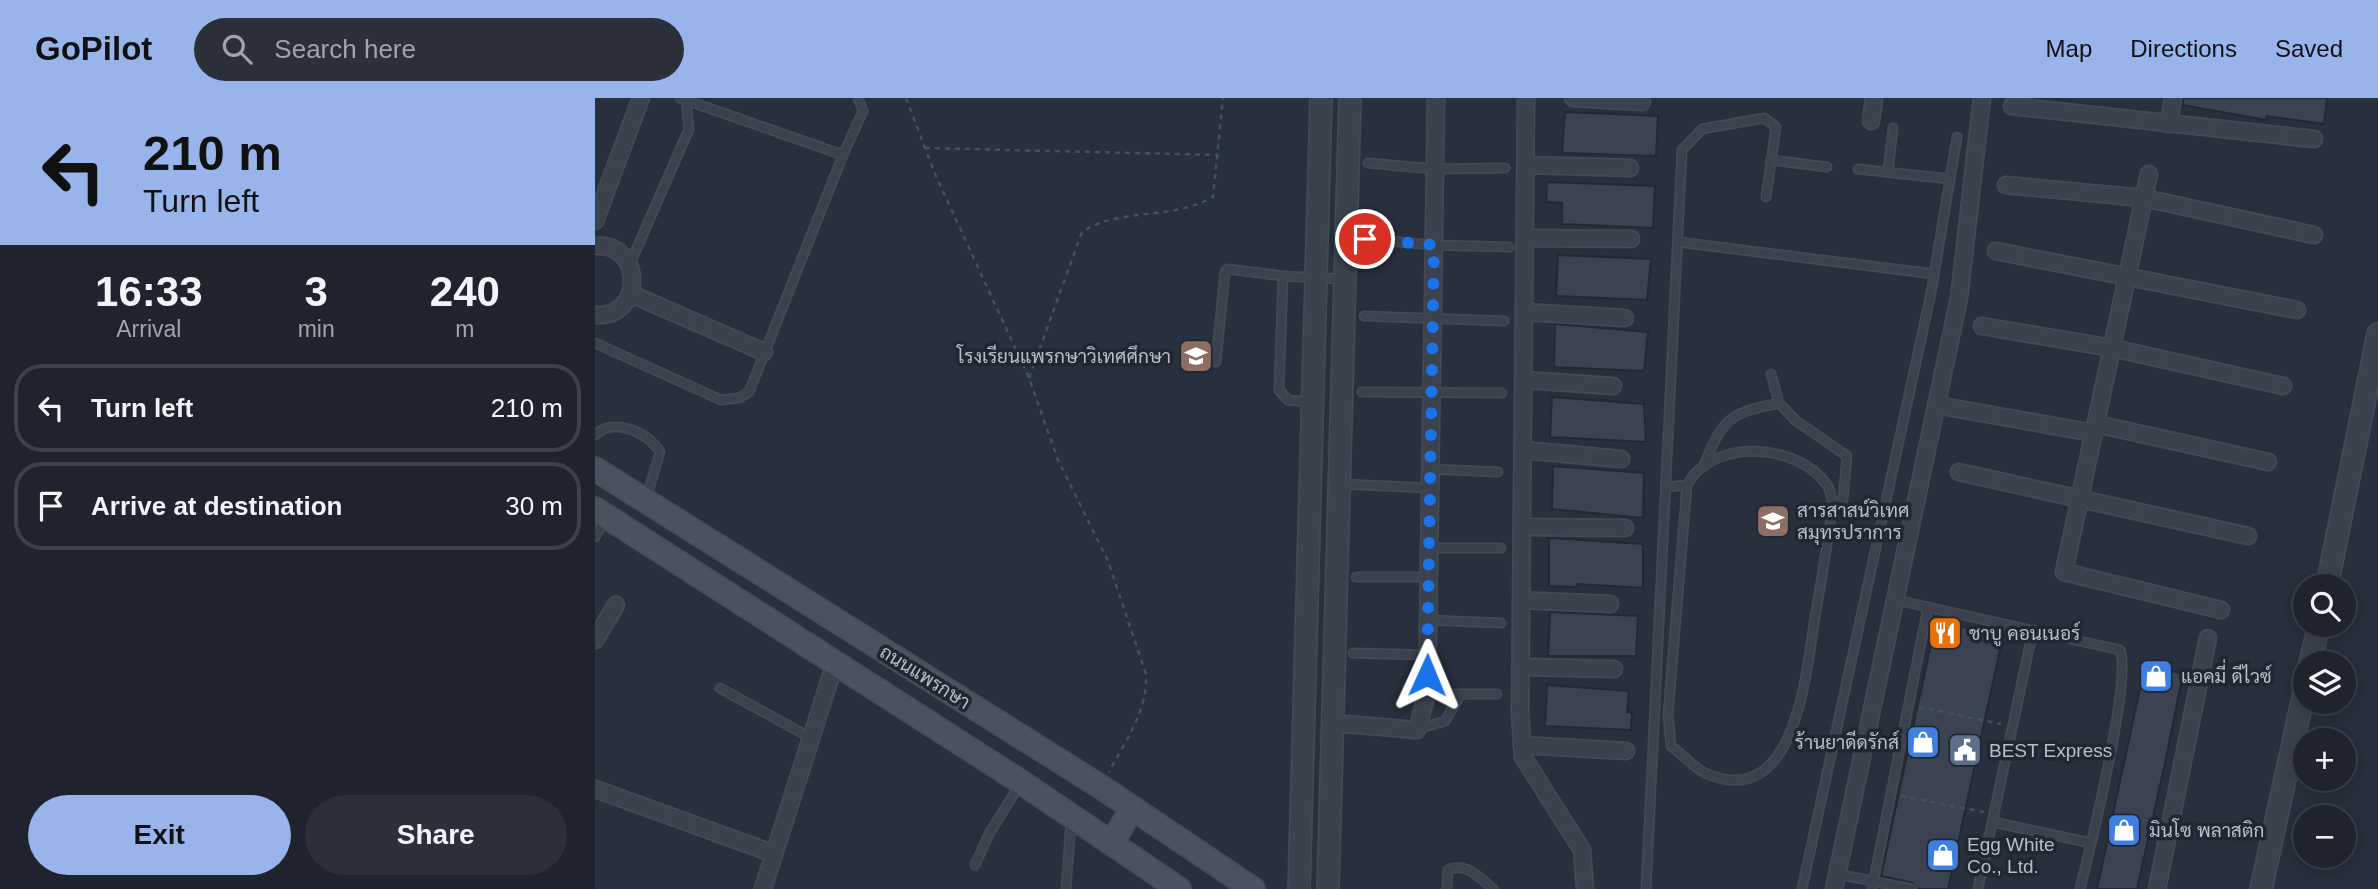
<!DOCTYPE html>
<meta charset="utf-8">
<style>
:root{--surface:#1e232e;--page:#2b2f3a;--text:#f1f3f6;--muted:#a1a4aa;--line:#3c404a;--accent:#99b3eb}
body{margin:0;font-family:Arial,Sarabun,sans-serif;background:var(--page);color:var(--text);height:100vh;display:flex;flex-direction:column;font-size:26px;white-space:nowrap}
*{box-sizing:border-box;margin:0}
p{font-size:23px;color:var(--muted)}
.icon{flex:none;width:38px;height:38px;fill:none;stroke:currentColor;stroke-width:2;stroke-linecap:round;stroke-linejoin:round}
.map{position:relative;flex:1;overflow:hidden}
.sheet{display:flex;flex-direction:column;background:var(--surface);width:595px}
.sheet>*{flex:none}
.banner{background:#99b3eb;color:#111;overflow:hidden}
.controls{position:absolute;left:1698px;top:476px;display:grid;gap:14px}
.controls a{display:grid;place-items:center;width:63px;height:63px;border-radius:50%;background:var(--surface);box-shadow:0 4px 18px #0003,0 0 0 2px var(--line);font-size:35px}
.pin{position:absolute;display:grid;place-items:center;width:60px;height:60px;color:#fff;margin:-30px;border:4px solid #fff;border-radius:50%;box-shadow:0 2px 7px #0007}
.me{position:absolute;width:77px;margin:-38px;rotate:1deg;stroke-linejoin:round;filter:drop-shadow(0 0 5px #0008)}
.turn{display:flex;align-items:center;gap:24px;height:147px;padding:0 28px;font-size:32px}
.turn .icon{width:91px;height:91px;stroke-width:2.5}
.turn b{display:block;font-size:49px;line-height:60px}
.eta{display:flex;justify-content:space-evenly;align-items:center;height:119px;text-align:center}
.eta b{font-size:42px;font-weight:700;line-height:49px}
.cta{display:flex;gap:14px;margin-top:auto;padding:14px 28px}
.cta a{flex:1;height:80px;border-radius:42px;background:var(--accent);color:#111;font-size:28px;font-weight:700;line-height:80px;text-align:center}
.cta a+a{background:var(--page);color:var(--text)}
ul{padding:0;list-style:none}
li{display:flex;align-items:center;gap:21px;height:88px;margin:0 14px 10px;padding:0 14px;border:4px solid var(--line);border-radius:28px}
li div{flex:1}
li b{display:block;font-size:26px}
li em{font-style:normal}
header{display:flex;align-items:center;gap:42px;box-sizing:border-box;height:98px;padding:0 35px;background:var(--accent);color:#111}
header strong{font-size:33px}
nav{display:flex;gap:38px;margin-inline-start:auto;font-size:24px}
.search{width:490px;height:63px;background:var(--page);display:flex;align-items:center;gap:18px;box-sizing:border-box;padding:0 24px;border-radius:38px;color:var(--muted);font-size:26px}
main{display:flex;flex:1;min-height:0}
.map>svg:first-child{display:block}
</style>
<header>
<strong>GoPilot</strong>
<div class="search"><svg class="icon" aria-label="search" viewBox="0 0 24 24"><circle cx="10" cy="10" r="6"/><path d="M15 15l6 6"/></svg>Search here</div>
<nav><a>Map</a><a>Directions</a><a>Saved</a></nav>
</header>
<main>
<section class="sheet">
<div class="banner">
<div class="turn"><svg class="icon" aria-label="left" viewBox="0 0 24 24"><path d="M17 20v-9H6M10 6l-5 5 5 5"/></svg><div><b>210 m</b>Turn left</div></div>
</div>
<div class="eta">
<div><b>16:33</b><p>Arrival</p></div>
<div><b>3</b><p>min</p></div>
<div><b>240</b><p>m</p></div>
</div>
<ul>
<li><svg class="icon" aria-label="left" viewBox="0 0 24 24"><path d="M17 20v-9H6M10 6l-5 5 5 5"/></svg><div><b>Turn left</b></div><em>210 m</em></li>
<li><svg class="icon" aria-label="arrive" viewBox="0 0 24 24"><path d="M6 21V4h12l-3 4 3 4H6"/></svg><div><b>Arrive at destination</b></div><em>30 m</em></li>
</ul>
<div class="cta"><a>Exit</a><a>Share</a></div>
</section>
<div class="map">
<svg width="1783" height="791" viewBox="0 0 1783 791">
<rect width="100%" height="100%" fill="#282f3d"/>
<!-- building -->
<g fill="#3b4352" stroke="#232934" stroke-width="2">
<polygon points="1588,0 1732,0 1729,26 1672,18 1671,22 1588,7"/>
<polygon points="970,14 1063,18 1061,58 967,55"/>
<polygon points="952,84 1060,88 1058,130 967,126 967,105 951,104"/>
<polygon points="963,157 1056,161 1052,202 961,198"/>
<polygon points="960,226 1053,234 1049,273 959,269"/>
<polygon points="957,299 1049,306 1051,344 955,339"/>
<polygon points="958,368 1049,375 1048,420 957,411"/>
<polygon points="954,440 1048,446 1048,490 982,486 982,489 954,488"/>
<polygon points="955,514 1043,518 1041,558 953,558"/>
<polygon points="1341,523 1408,538 1353,791 1323,791 1318,785 1286,778"/>
<polygon points="1550,567 1588,576 1570,665 1542,791 1502,791"/>
<polygon points="952,587 1034,593 1032,614 1037,615 1036,632 950,628"/>
</g>
<g fill="none" stroke-linecap="round" stroke-linejoin="round">
<!-- service casing -->
<g stroke="#454b56" stroke-width="11">
<g id="service">
<polyline points="85,0 248,57 268,13 263,0"/>
<polyline points="1176,62 1232,69"/>
<polyline points="773,65 840,71 910,70"/>
<polyline points="1263,71 1355,81"/>
<polyline points="1293,73 1298,30"/>
<polyline points="770,141 839,147 914,149"/>
<polyline points="1083,144 1339,176"/>
<polyline points="35,166 94,31 91,2"/>
<polyline points="688,178 748,181"/>
<polyline points="769,218 909,223"/>
<polyline points="0,245 126,302 144,300 154,294 248,57"/>
<polyline points="621,264 630,174 633,171 688,178 684,292 693,302 716,304"/>
<polyline points="1176,276 1184,305 1200,322 1252,358 1248,402 1238,408"/>
<polyline points="767,294 907,295"/>
<path d="M0,337C19,319 53,334 65,354L51,401"/>
<path d="M1109,367C1129,319 1133,316 1184,305"/>
<polyline points="835,371 903,374"/>
<polyline points="747,386 835,390"/>
<path d="M1071,389L1092,387C1118,339 1203,345 1232,387C1236,393 1237,401 1238,408C1232,447 1226,486 1219,525C1211,579 1199,715 1110,675C1098,669 1087,656 1076,648L1073,617L1092,387"/>
<polyline points="0,439 11,420"/>
<polyline points="834,450 906,450"/>
<polyline points="761,479 834,479"/>
<path d="M1301,502L1525,552C1537,580 1495,751 1485,791"/>
<polyline points="833,522 906,525"/>
<polyline points="758,555 833,557"/>
<polyline points="125,590 216,640"/>
<polyline points="832,596 902,596"/>
<polyline points="823,631 850,623 866,596"/>
<polyline points="1398,724 1496,745"/>
<polyline points="380,767 394,736 425,686"/>
<polyline points="1242,776 1317,791"/>
<polyline points="471,791 476,724"/>
<path d="M852,791L853,772C871,763 885,780 898,791"/>
<polyline points="1051,791 1087,52 1107,31 1169,20 1181,29 1171,99"/>
<polyline points="1207,791 1336,195 1362,39"/>
<polyline points="1277,791 1333,509"/>
<polyline points="1383,791 1438,532"/>
</g>
</g>
<!-- minor casing -->
<g stroke="#454b56" stroke-width="19">
<g id="minor">
<polyline points="931,0 925,615 928,659 987,752 990,791"/>
<polyline points="978,0 1047,4"/>
<polyline points="1417,8 1719,41"/>
<polyline points="1276,23 1279,0"/>
<polyline points="1574,26 1578,0"/>
<polyline points="931,67 1035,70"/>
<polyline points="1554,76 1469,474 1626,512"/>
<polyline points="1411,87 1549,100 1719,137"/>
<polyline points="0,123 46,0"/>
<polyline points="930,140 1036,141"/>
<path d="M0,148C49,144 50,221 0,217"/>
<polyline points="1401,153 1702,212"/>
<polyline points="36,196 169,254"/>
<polyline points="929,214 1030,220"/>
<polyline points="1387,228 1517,250 1688,288"/>
<polyline points="929,282 1018,288"/>
<polyline points="1341,307 1499,335"/>
<polyline points="1501,326 1673,364"/>
<polyline points="928,352 1026,361"/>
<polyline points="1364,374 1653,438"/>
<polyline points="927,429 1030,430"/>
<polyline points="926,502 1015,506"/>
<polyline points="0,542 21,507"/>
<polyline points="926,569 1019,571"/>
<polyline points="738,625 822,632 832,596 841,0"/>
<polyline points="927,647 1031,653"/>
<polyline points="0,691 177,755"/>
<polyline points="168,791 240,565"/>
<polyline points="1239,791 1364,200 1387,0"/>
<polyline points="1562,791 1613,540"/>
</g>
</g>
<!-- tertiary casing -->
<g stroke="#454b56" stroke-width="24">
<g id="tertiary">
<polyline points="1732,488 1783,236"/>
<polyline points="1715,565 1724,527"/>
<polyline points="704,791 726,0"/>
<polyline points="733,791 755,0"/>
<polyline points="1666,791 1710,590"/>
</g>
</g>
<!-- secondary casing -->
<g stroke="#454b56" stroke-width="26">
<g id="secondary">
<polyline points="0,371 506,689 658,791"/>
<polyline points="0,411 426,684 584,791"/>
<polyline points="517,745 537,710"/>
</g>
</g>
<!-- path -->
<g stroke="#435356" stroke-width="2.5" stroke-dasharray="5 5" stroke-linecap="butt">
<path d="M311,0L340,76L434,280L463,362L513,463L551,576C553,613 530,643 514,674"/>
<polyline points="330,50 623,57"/>
<path d="M434,280L487,134C524,109 576,123 618,99L628,0"/>
<polyline points="1324,609 1406,626"/>
<polyline points="1306,698 1389,714"/>
</g>
<!-- service -->
<use href="#service" stroke="#3c424d" stroke-width="8"/>
<!-- minor -->
<use href="#minor" stroke="#3c424d" stroke-width="16"/>
<!-- tertiary -->
<use href="#tertiary" stroke="#3c424d" stroke-width="21"/>
<!-- secondary -->
<use href="#secondary" stroke="#4a515f" stroke-width="23"/>
</g>
<g fill="none" stroke-linecap="round" stroke-linejoin="round">
<!-- route -->
<polyline stroke="#1a73e8" stroke-width="12" stroke-dasharray="0 21.6" points="770,141 839,147 832,577"/>
</g>
<!-- icons -->
<defs>
<g id="school-square" transform="scale(1.75)"><rect x="-9" y="-9" width="18" height="18" rx="4" fill="#8d6e63" stroke="#212732"/><path d="M0-5L7-2L0 1L-7-2ZM-4 1L0 2.5L4 1V4Q0 6-4 4Z" fill="#fff"/></g>
<g id="restaurant-square" transform="scale(1.75)"><rect x="-9" y="-9" width="18" height="18" rx="4" fill="#e8710a" stroke="#212732"/><path d="M-5-6h1v4h1v-4h1v4h1v-4h1v5L-1.5 .5V6h-2V.5L-5-1ZM5-6V6H3V1.5H1.5Q1.5-4 5-6Z" fill="#fff"/></g>
<g id="shop-square" transform="scale(1.75)"><rect x="-9" y="-9" width="18" height="18" rx="4" fill="#3f7fe0" stroke="#212732"/><path d="M-5-2.5h2.3a2.7 3.5 0 0 1 5.4 0H5L5.5 6h-11ZM-1.5-2.5h3a1.5 2.3 0 0 0-3 0Z" fill="#fff"/></g>
<g id="civic-square" transform="scale(1.75)"><rect x="-9" y="-9" width="18" height="18" rx="4" fill="#5c6f8a" stroke="#212732"/><path d="M-.6-6.5H3V-4.5H.6V-3L4-1V1h2V6H-6V1h2V-1L-.6-3ZM-1.2 2.5V6h2.4V2.5Z" fill="#fff"/></g>
</defs>
<g fill-rule="evenodd">
<use href="#school-square" x="601" y="258"/>
<use href="#school-square" x="1178" y="423"/>
<use href="#restaurant-square" x="1350" y="535"/>
<use href="#shop-square" x="1561" y="578"/>
<use href="#shop-square" x="1328" y="644"/>
<use href="#civic-square" x="1370" y="652"/>
<use href="#shop-square" x="1529" y="732"/>
<use href="#shop-square" x="1348" y="757"/>
</g>
<g text-anchor="middle" dominant-baseline="central" stroke-width="7" stroke-linejoin="round" paint-order="stroke">
<!-- poi labels -->
<g font-size="19" fill="#b8bdc8" stroke="#212732" text-anchor="start">
<text x="576" y="258" text-anchor="end">โรงเรียนแพรกษาวิเทศศึกษา</text>
<text x="1202" y="412">สารสาสน์วิเทศ<tspan x="1202" dy="22">สมุทรปราการ</tspan></text>
<text x="1374" y="535">ชาบู คอนเนอร์</text>
<text x="1586" y="578">แอคมี่ ดีไวซ์</text>
<text x="1304" y="644" text-anchor="end">ร้านยาดีดรักส์</text>
<text x="1394" y="652">BEST Express</text>
<text x="1554" y="732">มินโซ พลาสติก</text>
<text x="1372" y="746">Egg White<tspan x="1372" dy="22">Co., Ltd.</tspan></text>
</g>
<!-- street labels -->
<g font-size="19" fill="#b8bdc8" stroke="#212732">
<text transform="translate(330 579) rotate(32)">ถนนแพรกษา</text>
</g>
</g>
</svg>
<div class="controls">
<a><svg class="icon" aria-label="search" viewBox="0 0 24 24"><circle cx="10" cy="10" r="6"/><path d="M15 15l6 6"/></svg></a>
<a><svg class="icon" aria-label="layers" viewBox="0 0 24 24"><path d="M12 4l9 5-9 5-9-5zM3 14l9 5 9-5"/></svg></a>
<a>+</a>
<a>−</a>
</div>
<div class="pin" style="left:770px;top:141px;background:#d93025"><svg class="icon" aria-label="arrive" viewBox="0 0 24 24"><path d="M6 21V4h12l-3 4 3 4H6"/></svg></div>
<svg class="me" style="left:832px;top:577px" viewBox="-20 -20 40 40"><path d="M0-17L14 15 0 8-14 15z" fill="#1a73e8" stroke="#fff" stroke-width="4"/></svg>
</div>
</main>
